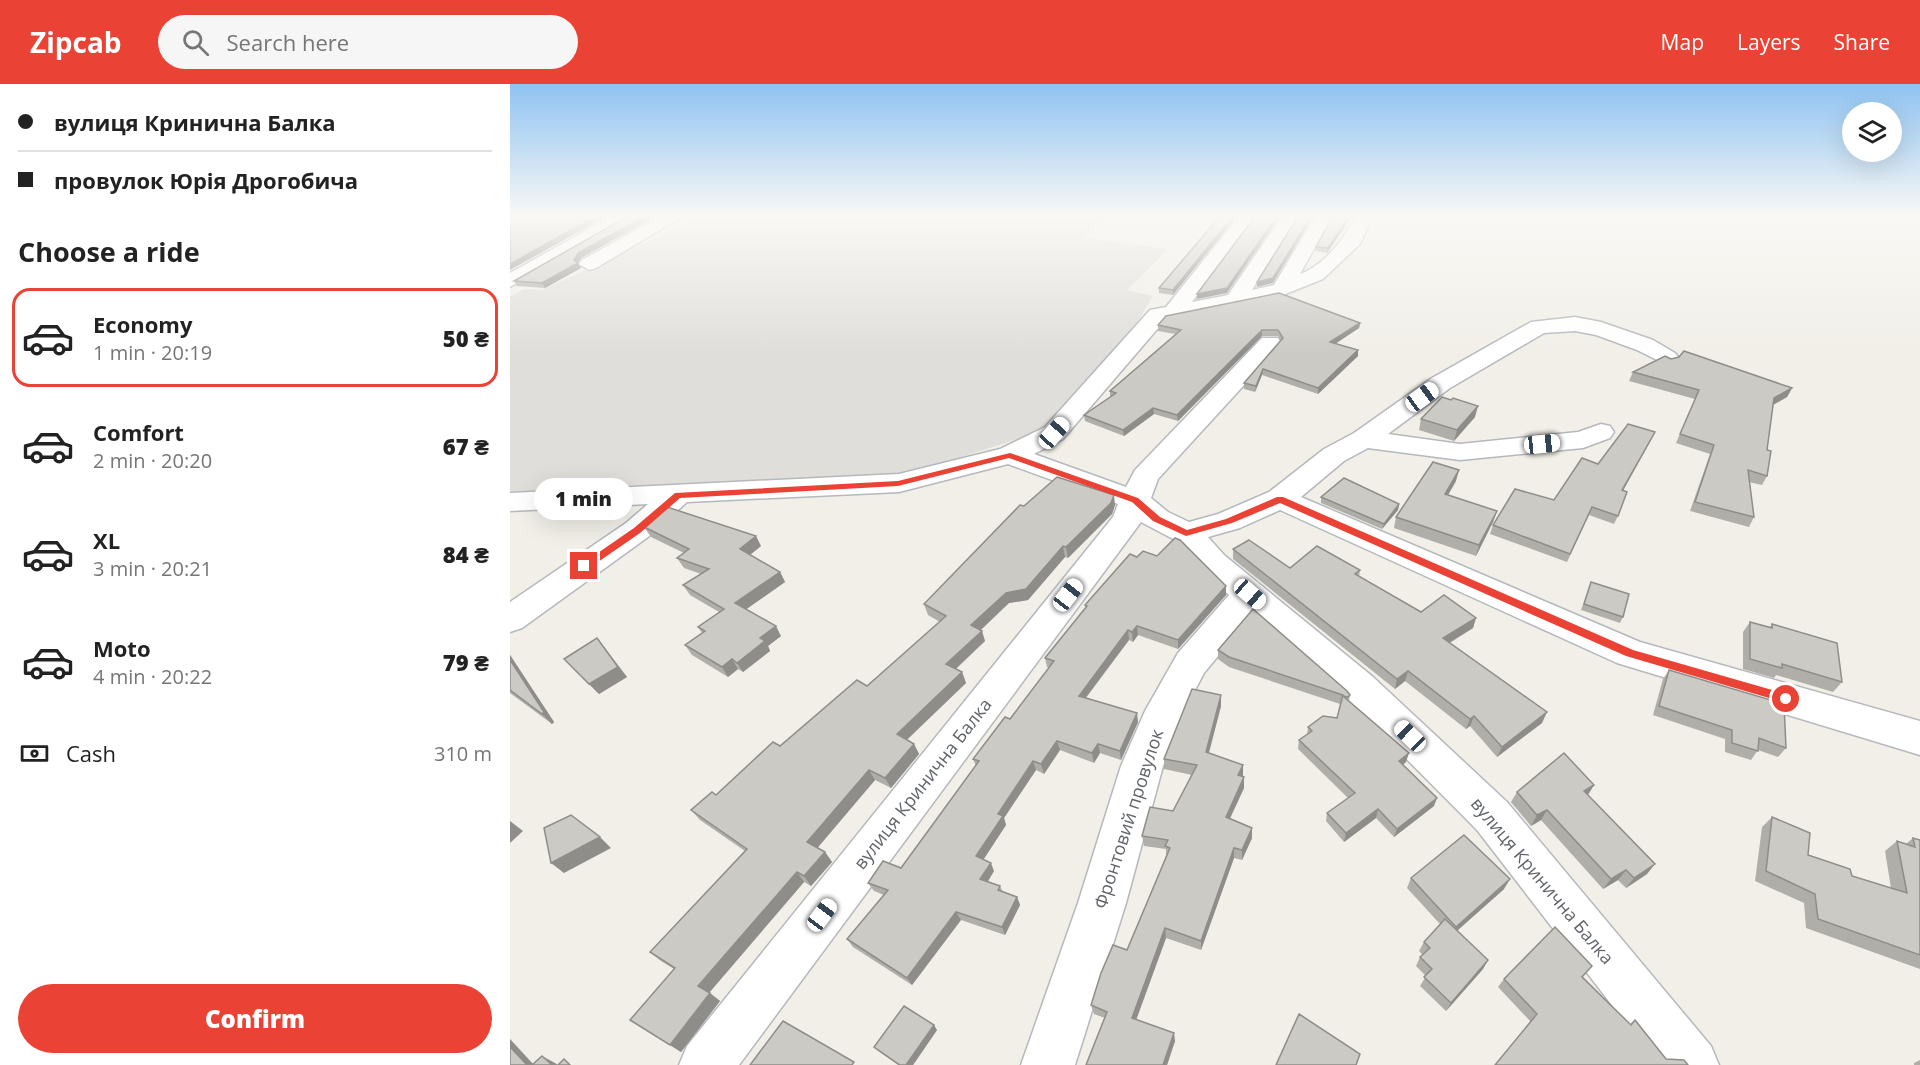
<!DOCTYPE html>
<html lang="en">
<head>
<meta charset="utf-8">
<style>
	body { margin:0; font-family:"Open Sans",sans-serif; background:#f6f6f6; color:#222; height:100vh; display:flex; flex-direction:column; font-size:22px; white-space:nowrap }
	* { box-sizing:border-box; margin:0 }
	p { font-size:20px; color:#767676 }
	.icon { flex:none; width:33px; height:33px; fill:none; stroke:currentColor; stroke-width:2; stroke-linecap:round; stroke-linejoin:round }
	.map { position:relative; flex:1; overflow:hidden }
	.sheet { display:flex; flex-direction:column; background:#fff; width:510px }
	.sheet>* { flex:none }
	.banner { display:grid; align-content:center; height:132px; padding:0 18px; background:#fff }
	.fabs { position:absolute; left:1332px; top:18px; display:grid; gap:12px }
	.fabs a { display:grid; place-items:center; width:60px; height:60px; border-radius:50%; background:#fff; box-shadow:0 6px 24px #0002; font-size:30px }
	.end { position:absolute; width:27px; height:27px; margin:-14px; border:8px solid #ea4335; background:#fff; box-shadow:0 0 0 3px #fff }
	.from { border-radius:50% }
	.bubble { position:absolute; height:42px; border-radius:21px; background:#fff; box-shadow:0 6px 24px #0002; font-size:20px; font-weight:800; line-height:42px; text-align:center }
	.car { position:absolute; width:18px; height:36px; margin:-18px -9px; border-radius:8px; box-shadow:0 0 4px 2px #0007; background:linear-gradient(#fff 24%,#345 0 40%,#fff 0 76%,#345 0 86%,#fff 0) }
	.banner b { display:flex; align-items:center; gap:21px; height:57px; font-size:22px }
	.banner b+b { border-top:2px solid #e0e0e0 }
	.banner i { width:15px; height:15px; background:#222 }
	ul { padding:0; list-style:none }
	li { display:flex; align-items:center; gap:18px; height:99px; margin:0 12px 9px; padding:0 6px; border:3px solid transparent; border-radius:18px }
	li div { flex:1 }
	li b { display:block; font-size:22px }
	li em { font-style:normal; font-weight:800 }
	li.selected { border-color:#ea4335 }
	li>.icon { width:54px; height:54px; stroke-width:1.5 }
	h2 { padding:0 18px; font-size:27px; line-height:72px }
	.pay { display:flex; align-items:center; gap:15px; height:66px; padding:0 18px; font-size:22px }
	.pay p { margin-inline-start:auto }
	.action { display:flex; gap:12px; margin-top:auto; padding:12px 18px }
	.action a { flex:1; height:69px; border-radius:36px; background:#ea4335; color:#fff; font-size:24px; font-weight:800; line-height:69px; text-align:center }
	header { display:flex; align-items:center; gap:36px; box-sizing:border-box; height:84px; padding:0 30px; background:#ea4335; color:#fff }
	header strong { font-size:28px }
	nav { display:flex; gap:33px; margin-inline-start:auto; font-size:21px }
	.search { width:420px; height:54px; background:#f6f6f6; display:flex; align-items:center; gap:15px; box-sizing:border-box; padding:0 21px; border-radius:33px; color:#767676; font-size:22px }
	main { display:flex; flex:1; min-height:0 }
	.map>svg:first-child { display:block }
	.industrial { fill:#e0deda }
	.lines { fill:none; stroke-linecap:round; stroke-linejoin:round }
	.minor-casing { stroke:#b5b8bc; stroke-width:3 }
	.minor { fill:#fff; fill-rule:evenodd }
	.wall { fill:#afaea9 }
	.shaded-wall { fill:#8f8d8a }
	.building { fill:#cccac5; stroke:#8f8d8a; stroke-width:1.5 }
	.route { fill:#ea4335 }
	.labels { text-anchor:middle; stroke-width:4.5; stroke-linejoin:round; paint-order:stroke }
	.near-street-label { font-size:18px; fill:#5f6368; stroke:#fff }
</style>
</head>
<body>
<header>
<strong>Zipcab</strong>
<div class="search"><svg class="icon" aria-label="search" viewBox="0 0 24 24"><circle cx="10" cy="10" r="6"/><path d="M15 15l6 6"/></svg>Search here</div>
<nav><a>Map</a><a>Layers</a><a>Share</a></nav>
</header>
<main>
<section class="sheet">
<div class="banner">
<b><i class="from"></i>вулиця Кринична Балка</b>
<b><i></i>провулок Юрія Дрогобича</b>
</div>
<h2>Choose a ride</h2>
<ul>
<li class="selected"><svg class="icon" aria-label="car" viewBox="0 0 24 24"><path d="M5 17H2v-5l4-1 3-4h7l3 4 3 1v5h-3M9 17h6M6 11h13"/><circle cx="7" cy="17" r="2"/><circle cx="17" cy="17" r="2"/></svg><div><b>Economy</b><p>1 min · 20:19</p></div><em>50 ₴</em></li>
<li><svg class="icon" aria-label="car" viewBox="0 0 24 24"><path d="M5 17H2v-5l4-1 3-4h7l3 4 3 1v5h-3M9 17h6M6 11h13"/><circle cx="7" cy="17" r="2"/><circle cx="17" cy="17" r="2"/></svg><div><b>Comfort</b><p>2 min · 20:20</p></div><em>67 ₴</em></li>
<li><svg class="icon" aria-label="car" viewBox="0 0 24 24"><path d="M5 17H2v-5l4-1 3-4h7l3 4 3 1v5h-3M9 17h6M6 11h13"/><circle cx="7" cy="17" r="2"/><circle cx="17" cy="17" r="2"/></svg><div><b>XL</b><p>3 min · 20:21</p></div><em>84 ₴</em></li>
<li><svg class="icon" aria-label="car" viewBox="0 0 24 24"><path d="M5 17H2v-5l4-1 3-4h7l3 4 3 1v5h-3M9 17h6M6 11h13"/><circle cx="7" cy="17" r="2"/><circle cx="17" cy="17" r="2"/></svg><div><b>Moto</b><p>4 min · 20:22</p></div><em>79 ₴</em></li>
</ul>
<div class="pay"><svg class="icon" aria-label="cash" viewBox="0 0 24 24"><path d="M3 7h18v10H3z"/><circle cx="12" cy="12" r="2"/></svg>Cash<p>310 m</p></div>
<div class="action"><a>Confirm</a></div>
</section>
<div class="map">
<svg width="1410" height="981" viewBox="0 0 1410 981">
	<rect width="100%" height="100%" fill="#f1efe8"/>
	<path class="industrial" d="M196,131H601L573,154L658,165L617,206L643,212L610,267L526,349L387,394L0,409V213L14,205L32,206Z"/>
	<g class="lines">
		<defs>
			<g id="minor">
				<path d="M104,131H126L0,203V189Z"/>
				<path d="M153,131H175L86,184L79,186L69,180L72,176Z"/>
				<path d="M730,131H747L682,218L718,211L773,131H790L742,206L764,201L806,131H823L790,190C815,181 835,154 846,131H863L850,160L813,195L768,213L655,236L553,355L524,370L616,403L625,386L752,254H768L771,259L768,264L648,395L641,414L658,428L679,438L708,430L759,408L814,365L844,349L922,294L1021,238L1065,233L1091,238L1143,256L1165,269L1169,274L1165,279L1157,281L1127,266L1086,251L1065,247L1034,249L940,304L878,350L950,360L1068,348L1091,340L1100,342L1104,348L1100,354L1073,364L950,376L858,364L834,377L791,413L1130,558L1410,637V671L1107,579L770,426L730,444L698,453L714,471L863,593L997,718L1201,962L1209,981H1148L967,746L837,615L742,531L694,589L673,629L653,682L616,819L565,981H511L568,819L611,682L635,627L668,569L719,511L692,487L665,456L631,438L229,981H169L177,962L603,433L608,420L498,380L389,408L177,418L138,453L12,544L0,548V518L116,439L138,420L0,427V409L389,390L490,365L535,343L640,226L656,223Z"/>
			</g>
		</defs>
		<use href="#minor" class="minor-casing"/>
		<use href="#minor" class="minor"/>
	</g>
	<g class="wall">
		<path d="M120,131H148L71,174L68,179L71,184L35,204L7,202L4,197Z"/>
		<path d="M711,131L663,211L649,209V204Z"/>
		<path d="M823,131H843L817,169L805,167L806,163Z"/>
		<path d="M850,239L849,244L826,259L848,272L808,310L752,291L745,308L734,305V299L771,257L768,252H752L668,337L644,330L614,352L575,337L574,331L600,313V307L665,250L648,247V241Z"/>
		<path d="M1161,275L1282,304L1277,313L1263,321L1257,366V392L1252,401L1239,398L1244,433L1239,443L1180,427L1200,370L1166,359L1185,315L1119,297L1123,288Z"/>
		<path d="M965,333L944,357L909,346L911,335Z"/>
		<path d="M1141,356L1113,406L1108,432L1104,440L1079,431L1057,478L980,450L983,441L1044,416L1088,380Z"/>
		<path d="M946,397L938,411L987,427L983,438L966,472L884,444L886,433Z"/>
		<path d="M811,413L889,420L888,426L872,445L811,419Z"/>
		<path d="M605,421L602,430L558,474L555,473L518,516L499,519L471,546L475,557L446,585L452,588L456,599L397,656L404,660L409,670L381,704L365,696L307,764L315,768L322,778L301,802L294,798L199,909L210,917L171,968L120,936L164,885L151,877L140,868L235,767L190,736L181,726L206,711L270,662L357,602L430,538L418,531L414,520L514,422Z"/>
		<path d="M134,443L251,462L240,471L270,488L275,498L236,525L271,552L258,562L260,567L233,588L228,585L218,593L182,571L175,561L192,549L188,543L209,528L180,511L173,501L191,490L174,484L167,474L174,469L141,453Z"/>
		<path d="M723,465L780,484L850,486L849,492L911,528L966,534L963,544L940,559L1032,639L987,673L960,642L956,645L895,597L885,605L723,475Z"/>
		<path d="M1081,498L1113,533L1110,539L1071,526Z"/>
		<path d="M716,502V511L668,565L628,551L623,558L619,556L576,614L628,638L611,676L590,669L584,679L550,666L534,690L526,686L494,734L496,741L473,775L484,787L477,798L490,802L493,808L507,813L510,821L495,851L451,836L402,901L343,863L337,855L374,811L364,807L358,799L391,784L466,682L463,675L500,635L539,584L537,583L535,574L576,524L575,521Z"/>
		<path d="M1240,538L1260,543L1262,540L1332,598L1323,608L1266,591L1264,594L1233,585V548Z"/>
		<path d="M87,554L117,593L89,610L54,575Z"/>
		<path d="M708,566L840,611L839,617L896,678L893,681L924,722L884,753L866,734L834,758L816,737L817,729L838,714L788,665L789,656L797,651L798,643L827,634L830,620L719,583L708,575Z"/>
		<path d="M0,571L44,638L42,640L0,609Z"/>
		<path d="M1159,586L1276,664L1268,673L1248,666L1241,676L1215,668V655L1143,631L1153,595Z"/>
		<path d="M711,611V622L699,669L732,693L734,704L720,734L742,744V754L732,776L724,774L691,866L656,854L626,935L665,957L657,981H576L595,934L584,930L581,921L617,866L656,772V765L634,762L632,752L663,727L682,691L654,685V675Z"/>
		<path d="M1084,701L1078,711L1137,790L1116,804L1108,796L1093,805L1031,736L1021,742L1001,718L1007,708Z"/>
		<path d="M1262,733L1298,771L1342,792L1381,804L1375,767L1387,757L1396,760L1403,754L1410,756V885L1296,844L1294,819L1245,797L1252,743Z"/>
		<path d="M901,794L994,805L947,847L978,876L973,885L936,927L910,902L916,892L906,882L910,873L913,871L909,867L914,858L930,840L897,804Z"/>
		<path d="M1073,893L1120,940L1125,936L1156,975L985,981L1021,938L988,903L994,895Z"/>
		<path d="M427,946L403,981H388L368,967L364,963Z"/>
		<path d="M1410,976V981H1404V979Z"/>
	</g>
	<g class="shaded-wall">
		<path d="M88,131H99L0,186V180Z"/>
		<path d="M137,131H148L71,174L68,179L71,184L35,204L32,199L64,176L68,169Z"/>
		<path d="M724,131H728L663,211V206Z"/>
		<path d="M768,131H771L717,209L687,215V210Z"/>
		<path d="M802,131H804L763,199L747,203V198Z"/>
		<path d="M840,131H843L817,169L818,164Z"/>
		<path d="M850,239L849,244L819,264L820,258Z"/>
		<path d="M752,246V252L668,337L667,331Z"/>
		<path d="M848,266V272L808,310V304Z"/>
		<path d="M753,285L752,291L745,308L746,302Z"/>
		<path d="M1282,304L1277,313L1259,323L1264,314Z"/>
		<path d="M968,322L965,333L944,357L947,346Z"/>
		<path d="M643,324L644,330L614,352L613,346Z"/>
		<path d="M1145,348L1141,356L1109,414L1112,406Z"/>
		<path d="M949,386L946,397L932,421L935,410Z"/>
		<path d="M604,411L605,421L602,430L558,474L556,463Z"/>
		<path d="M889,420L888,426L872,445L874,440Z"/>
		<path d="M987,427L983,438L966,472L969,461Z"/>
		<path d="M246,452L251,462L236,474L230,465Z"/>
		<path d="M553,462L555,473L518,516L499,519L464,552L461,541L496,509Z"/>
		<path d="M270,488L275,498L231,529L225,519Z"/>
		<path d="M716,502V511L668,565V556Z"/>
		<path d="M966,534L963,544L930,564L933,554Z"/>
		<path d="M266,542L271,552L258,562L260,567L233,588L227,579L250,554Z"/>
		<path d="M627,542L628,551L623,558L622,548Z"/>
		<path d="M618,546L619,556L570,621L569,612Z"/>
		<path d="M472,547L475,557L440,590L436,580Z"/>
		<path d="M87,554L117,593L89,610L79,600Z"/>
		<path d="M0,571L44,638L42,640L32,630L0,576Z"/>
		<path d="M222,575L228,585L218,593L212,583Z"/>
		<path d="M898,587L895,597L885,605L887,595Z"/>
		<path d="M452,588L456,599L392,660L387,650Z"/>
		<path d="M711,611V622L696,679V668Z"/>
		<path d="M1037,628L1032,639L987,673L992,663Z"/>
		<path d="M627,629L628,638L611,676L610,667Z"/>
		<path d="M964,632L960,642L956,645L960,635Z"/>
		<path d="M547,657L550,666L534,690L531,680Z"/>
		<path d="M404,660L409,670L381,704L375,694Z"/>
		<path d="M588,660L590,669L584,679L582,669Z"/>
		<path d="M899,669L896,678L886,686L889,677Z"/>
		<path d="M523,677L526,686L494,734L496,741L470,781L466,772L488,730Z"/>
		<path d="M733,681V692L728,702V691Z"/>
		<path d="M359,686L365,696L304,768L297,758Z"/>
		<path d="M734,693V704L716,743V733Z"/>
		<path d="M1084,701L1077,712L1074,707Z"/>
		<path d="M927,714L924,722L884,753L887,745Z"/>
		<path d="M868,725L866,734L834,758L836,749Z"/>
		<path d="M1037,726L1031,736L1021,742L1027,731Z"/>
		<path d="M0,737L13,747L0,759Z"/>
		<path d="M742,744V754L732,776V766Z"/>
		<path d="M90,753L101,764L54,789L41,779Z"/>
		<path d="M724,764V774L691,866V857Z"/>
		<path d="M315,768L322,778L301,802L294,792Z"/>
		<path d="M481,779L484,787L474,804L470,795Z"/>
		<path d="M1145,780L1137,790L1116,804L1124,794Z"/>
		<path d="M1116,786L1108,796L1093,805L1101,795Z"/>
		<path d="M287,788L294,798L198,910L188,902Z"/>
		<path d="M1000,795L994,805L941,852L946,843Z"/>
		<path d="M507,813L510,821L495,851L492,843Z"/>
		<path d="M446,828L451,836L402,901L397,894Z"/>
		<path d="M655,844L656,854L624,942L622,934Z"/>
		<path d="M978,876L973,885L936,927L941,919Z"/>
		<path d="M200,909L210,917L171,968L160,961Z"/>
		<path d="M424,941L427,946L403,981H396Z"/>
		<path d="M664,949L665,957L657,981H653Z"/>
		<path d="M0,955L24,981H17L0,963Z"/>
		<path d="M32,972L45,979L48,981H42Z"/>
	</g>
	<g class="building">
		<path d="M0,131H88L0,180Z"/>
		<path d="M120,131H137L68,169L64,176L68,179L32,199L4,197Z"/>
		<path d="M711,131H724L663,206L649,204Z"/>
		<path d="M746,131H768L717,204L687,210Z"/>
		<path d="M789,131H802L763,194L747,198Z"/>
		<path d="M823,131H840L818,164L806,163Z"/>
		<path d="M769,209L850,239L820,258L848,266L808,304L753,285L746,302L734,299L773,254L768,246H752L667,331L643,324L613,346L574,331L606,309L600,307L671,246L648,241L656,232Z"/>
		<path d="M1174,267L1282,304L1264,314L1257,366L1261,367L1257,392L1238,386L1244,433L1185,418L1204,361L1170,350L1189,306L1123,288L1155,272L1161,275L1169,273Z"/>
		<path d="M932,313L941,316L943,314L968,322L947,346L911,335Z"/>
		<path d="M1118,340L1145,348L1112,406L1117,408L1108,432L1082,423L1060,470L983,441L1005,405L1044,416L1072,374L1088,380Z"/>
		<path d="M923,378L949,386L935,410L987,427L969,461L886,433Z"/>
		<path d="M547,393L604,411L601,419L556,463L553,462L516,505L496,509L461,541L472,547L436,580L452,588L387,650L404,660L375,694L359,686L297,758L315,768L294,792L287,788L188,902L200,909L160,961L120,936L165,884L140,868L237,765L181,726L202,708L206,711L263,658L270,662L347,596L357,602L436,532L414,520L510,421L514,422Z"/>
		<path d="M834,394L889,420L874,440L811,413Z"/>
		<path d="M157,423L246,452L230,465L270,488L225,519L266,542L250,554L255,557L227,579L222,575L212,583L175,561L195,547L188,543L214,525L173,501L199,485L167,474L179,465L134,443Z"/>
		<path d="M665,454L670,456L716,502L668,556L627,542L622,548L618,546L569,612L627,629L610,667L588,660L582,669L547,657L531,680L523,677L488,730L493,732L466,772L481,779L470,795L490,802L488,806L507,813L492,843L446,828L397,894L337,855L378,806L358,799L373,777L391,784L469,677L463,675L495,633L500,635L544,577L535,574L577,522L575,521L620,470L627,473L633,467L647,472Z"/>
		<path d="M739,456L780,484L807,462L850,486L845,490L911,528L934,511L966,534L933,554L1037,628L992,663L964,632L960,635L898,587L887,595L723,465Z"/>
		<path d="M1081,498L1119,510L1113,533L1074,520Z"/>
		<path d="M743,525L837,607L840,611L838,613L833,612L899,669L889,677L927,714L887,745L868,725L836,749L817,729L845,709L789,656L802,647L798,643L813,632L827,634L833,611L719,573L708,566Z"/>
		<path d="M1240,538L1262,544V540L1327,559L1332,598L1272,580V584L1240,575Z"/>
		<path d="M87,554L108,583L79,600L54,575Z"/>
		<path d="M0,576L34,628L32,630L0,606Z"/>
		<path d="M1159,586L1274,620L1276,664L1249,654L1248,667L1222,659V646L1149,622Z"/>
		<path d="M682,605L711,611L696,668L733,681L728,691L734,693L716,733L742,744L732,766L724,764L691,857L655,844L622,934L664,949L653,981H576L597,928L581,921L591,889L603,861L617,866L660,764L655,762L658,756L632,752L640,723L663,727L687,681L654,675Z"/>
		<path d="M1054,669L1084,701L1074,707L1145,780L1124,794L1116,786L1101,795L1037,726L1027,731L1007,708Z"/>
		<path d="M61,731L90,753L41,779L34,744Z"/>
		<path d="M1262,733L1300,749L1298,771L1340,785L1342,792L1397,809L1387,757L1405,763L1403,754L1410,756V871L1308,835L1305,810L1256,787Z"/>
		<path d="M954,751L1000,795L946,843L901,794Z"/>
		<path d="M935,835L978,876L941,919L914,893L922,885L910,873L920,864L914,858Z"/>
		<path d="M1045,843L1082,882L1072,893L1121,941L1125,936L1156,975L1174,976L1178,981H985L1027,930L994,895Z"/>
		<path d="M394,922L424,941L396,981H390L364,963Z"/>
		<path d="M789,930L850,970L846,981H766Z"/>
		<path d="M273,937L344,978L342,981H240Z"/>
		<path d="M0,963L17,981H0Z"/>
		<path d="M32,972L42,981H22Z"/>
		<path d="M54,975L60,981H48Z"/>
	</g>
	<linearGradient id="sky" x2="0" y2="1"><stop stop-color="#8fc3f1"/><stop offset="0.49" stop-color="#f9f8f5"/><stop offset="1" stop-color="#f9f8f5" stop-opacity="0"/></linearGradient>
	<rect width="1410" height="269" fill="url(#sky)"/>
	<path class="route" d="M500,369L628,414L650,433L677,446L716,435L767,413H773L1123,566L1276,610L1282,615L1276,619L1116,572L770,419L722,439L676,452L643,437L622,418L499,374L388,402L170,414L130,449L78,485L69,482L124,444L165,409L388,397Z"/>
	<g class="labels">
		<g class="near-street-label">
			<text transform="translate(413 700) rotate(-52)" y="6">вулиця Кринична Балка</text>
			<text transform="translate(619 735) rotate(-72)" y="6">Фронтовий провулок</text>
			<text transform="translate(1032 797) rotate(50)" y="6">вулиця Кринична Балка</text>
		</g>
	</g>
</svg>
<div class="fabs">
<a><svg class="icon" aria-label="layers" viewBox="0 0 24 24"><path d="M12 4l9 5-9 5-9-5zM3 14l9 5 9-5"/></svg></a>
</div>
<i class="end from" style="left:1276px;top:615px"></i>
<i class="end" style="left:74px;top:482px"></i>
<div class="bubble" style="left:24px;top:394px;width:99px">1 min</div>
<i class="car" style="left:912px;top:313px;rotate:54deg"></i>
<i class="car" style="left:544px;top:349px;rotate:42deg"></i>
<i class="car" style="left:1032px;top:360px;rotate:84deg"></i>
<i class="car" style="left:740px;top:510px;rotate:131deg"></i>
<i class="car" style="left:558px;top:511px;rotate:38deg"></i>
<i class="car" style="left:900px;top:652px;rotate:314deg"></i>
<i class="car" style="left:312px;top:831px;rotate:37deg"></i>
</div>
</main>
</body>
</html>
